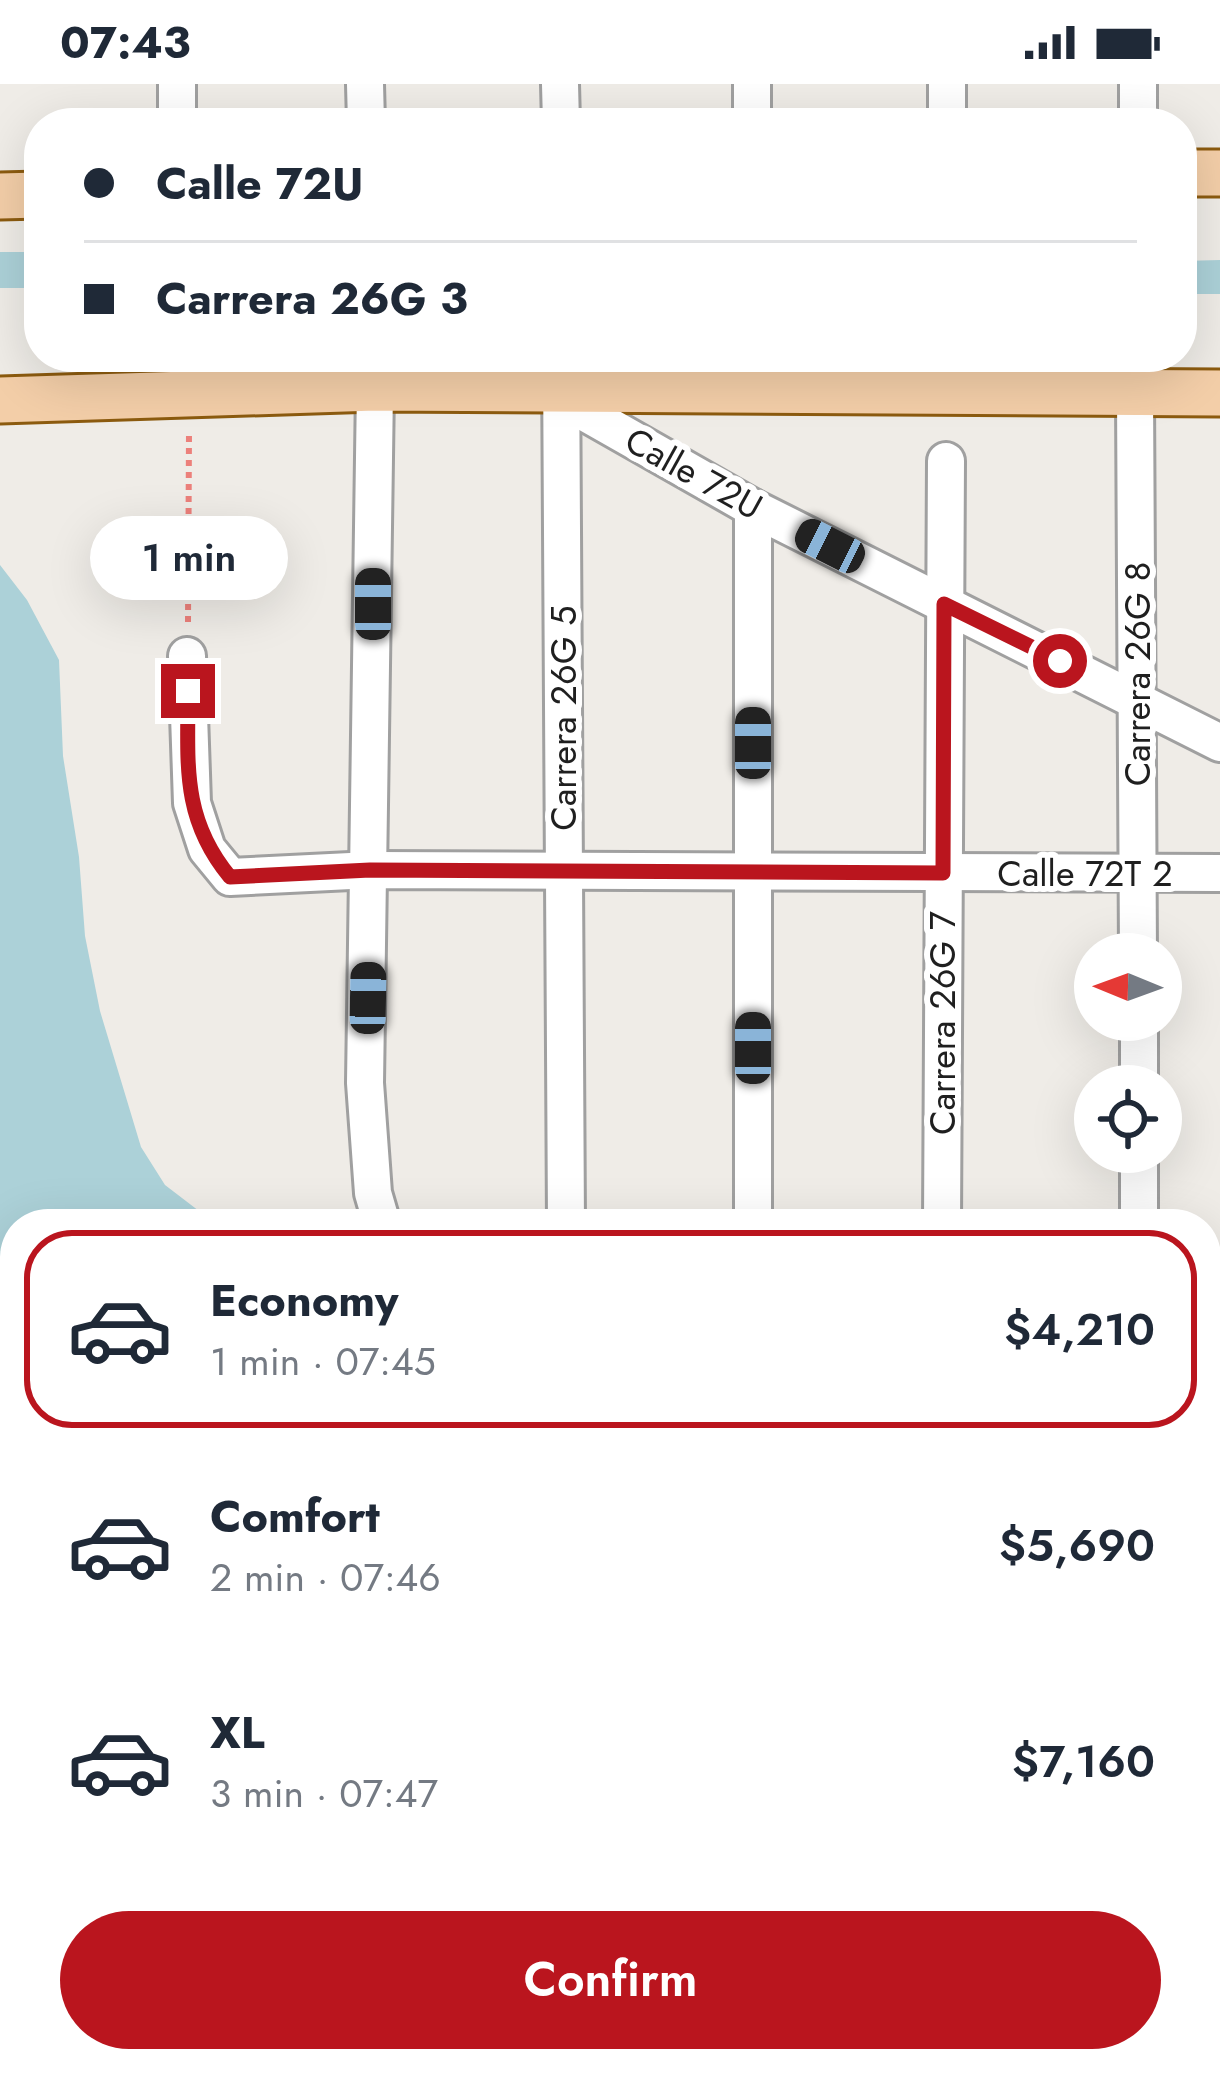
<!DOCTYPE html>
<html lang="en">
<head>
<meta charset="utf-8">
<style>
	body { margin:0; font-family:Jost,sans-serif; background:#f6f6f7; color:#1f2937; height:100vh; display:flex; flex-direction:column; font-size:45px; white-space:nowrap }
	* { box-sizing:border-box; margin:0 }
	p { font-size:39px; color:#747a83 }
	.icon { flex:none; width:66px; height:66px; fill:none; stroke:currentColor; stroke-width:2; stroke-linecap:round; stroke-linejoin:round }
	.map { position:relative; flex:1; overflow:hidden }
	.drawer { position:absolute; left:0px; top:1125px; width:1221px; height:864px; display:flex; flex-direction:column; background:#fff; border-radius:48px 48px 0 0; box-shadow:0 12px 48px #0002 }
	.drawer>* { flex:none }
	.hud { position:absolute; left:24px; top:24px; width:1173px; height:264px; border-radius:48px; box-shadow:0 12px 48px #0002; display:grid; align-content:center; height:264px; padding:0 60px; background:#fff }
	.needle { width:78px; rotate:271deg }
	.buttons { position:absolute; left:1074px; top:849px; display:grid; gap:24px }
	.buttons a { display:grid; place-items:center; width:108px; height:108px; border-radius:50%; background:#fff; box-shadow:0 12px 48px #0002; font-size:60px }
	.end { position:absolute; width:54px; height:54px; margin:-27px; border:15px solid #ba151e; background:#fff; box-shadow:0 0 0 6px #fff }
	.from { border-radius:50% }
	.bubble { position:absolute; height:84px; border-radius:42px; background:#fff; box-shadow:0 12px 48px #0002; font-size:39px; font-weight:600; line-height:84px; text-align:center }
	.car { position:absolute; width:36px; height:72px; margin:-36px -18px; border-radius:15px; box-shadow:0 0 9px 3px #0007; background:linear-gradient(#222 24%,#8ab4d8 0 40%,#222 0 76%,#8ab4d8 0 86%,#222 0) }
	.hud b { display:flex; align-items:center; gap:42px; height:114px; font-size:45px }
	.hud b+b { border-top:3px solid #e0e1e3 }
	.hud i { width:30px; height:30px; background:#1f2937 }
	ul { padding:21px 0 0; list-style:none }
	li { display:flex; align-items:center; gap:36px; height:198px; margin:0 24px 18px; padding:0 36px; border:6px solid transparent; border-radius:48px }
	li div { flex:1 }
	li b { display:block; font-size:45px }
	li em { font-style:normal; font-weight:600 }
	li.on { border-color:#ba151e }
	li>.icon { width:108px; height:108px; stroke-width:1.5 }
	.action { display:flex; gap:24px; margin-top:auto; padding:24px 60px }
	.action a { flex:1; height:138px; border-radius:72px; background:#ba151e; color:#fff; font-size:48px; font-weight:600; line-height:138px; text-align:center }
	.status { display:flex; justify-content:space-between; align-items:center; height:84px; padding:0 60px; background:#fff; direction:ltr }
	.status svg { height:33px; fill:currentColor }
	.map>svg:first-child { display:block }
	.water { fill:#acd1d8 }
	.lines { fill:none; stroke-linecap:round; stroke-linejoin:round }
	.minor-casing { stroke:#a0a0a0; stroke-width:42 }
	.major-casing { stroke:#8c5b0f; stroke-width:51 }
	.path { stroke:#ec807b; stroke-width:6; stroke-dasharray:6 6; stroke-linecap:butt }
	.minor { stroke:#fff; stroke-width:36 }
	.major { stroke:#f3cea8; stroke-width:45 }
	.route { stroke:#ba151e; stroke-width:15 }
	.labels { text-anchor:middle; stroke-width:12; stroke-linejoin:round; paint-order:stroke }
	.street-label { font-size:36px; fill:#1f1f1f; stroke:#fff }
</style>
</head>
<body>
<div class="status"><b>07:43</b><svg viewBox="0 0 49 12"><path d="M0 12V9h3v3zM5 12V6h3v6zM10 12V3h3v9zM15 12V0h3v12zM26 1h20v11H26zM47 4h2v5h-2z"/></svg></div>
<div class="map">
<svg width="1220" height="1989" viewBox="0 0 1220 1989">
	<rect width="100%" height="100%" fill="#efece7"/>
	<g class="water">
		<rect x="0" y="168" width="39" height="36"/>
		<path d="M1220,176V210H1182V177Z"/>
		<path d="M0,481L27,516L59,576L63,672L79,773L85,852L100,927L141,1063L165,1101L216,1140H15V1616L0,1579Z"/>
		<path d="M237,1974H636L646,1989H246Z"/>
	</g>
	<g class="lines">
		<defs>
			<g id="minor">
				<path d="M177,0V39"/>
				<path d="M365,0L366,39"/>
				<path d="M560,0L561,39"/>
				<path d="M752,0V39"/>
				<path d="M1138,0V39"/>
				<path d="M947,39V0"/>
				<path d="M561,273L566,1140"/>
				<path d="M562,303L586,329L753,424L1220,659"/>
				<path d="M375,304L365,999L373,1109L382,1140"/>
				<path d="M1135,310L1138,870"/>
				<path d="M187,572L192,719L207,765L230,793L371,786L1220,789"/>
				<path d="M1139,936V1002"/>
				<path d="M1139,1068V1140"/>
				<path d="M753,1140V424"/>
				<path d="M942,1140L946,377"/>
				<path d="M1206,1219H1220"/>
				<path d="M1206,1636H1220"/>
				<path d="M1206,1936L1220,1930"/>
				<path d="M750,1974L756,1989"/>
				<path d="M938,1989V1974"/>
				<path d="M1085,1989L1119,1974"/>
			</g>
			<g id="major">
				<path d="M1182,89H1220"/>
				<path d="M0,112L39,111"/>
				<path d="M0,316L375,304L1220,309"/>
			</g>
		</defs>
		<use href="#minor" class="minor-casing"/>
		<use href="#major" class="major-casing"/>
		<path class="path" d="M188,538L189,348"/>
		<use href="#minor" class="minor"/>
		<use href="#major" class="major"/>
	</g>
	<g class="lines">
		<path class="route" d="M188,607C188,679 181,734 230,793L370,786L943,789L944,520L1060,577"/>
	</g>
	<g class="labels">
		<g class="street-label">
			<text transform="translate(694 389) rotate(29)" y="13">Calle 72U</text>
			<text transform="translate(1137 590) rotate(-90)" y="13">Carrera 26G 8</text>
			<text transform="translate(563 634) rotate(-90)" y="13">Carrera 26G 5</text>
			<text x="1085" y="802">Calle 72T 2</text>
			<text transform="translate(942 939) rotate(-90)" y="13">Carrera 26G 7</text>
		</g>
	</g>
</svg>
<div class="buttons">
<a><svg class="needle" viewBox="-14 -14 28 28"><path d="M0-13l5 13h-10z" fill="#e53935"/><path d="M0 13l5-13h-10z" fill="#747a83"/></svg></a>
<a><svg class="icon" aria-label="locate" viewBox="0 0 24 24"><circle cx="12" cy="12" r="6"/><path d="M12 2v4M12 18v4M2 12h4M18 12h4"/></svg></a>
</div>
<i class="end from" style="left:1060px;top:577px"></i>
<i class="end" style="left:188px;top:607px"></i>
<div class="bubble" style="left:90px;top:432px;width:198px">1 min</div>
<i class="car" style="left:830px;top:462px;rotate:297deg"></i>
<i class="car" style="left:373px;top:520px;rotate:0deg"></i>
<i class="car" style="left:753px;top:659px;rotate:0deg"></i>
<i class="car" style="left:368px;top:914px;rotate:1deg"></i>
<i class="car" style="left:753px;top:964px;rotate:0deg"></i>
<div class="hud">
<b><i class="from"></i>Calle 72U</b>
<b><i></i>Carrera 26G 3</b>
</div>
<section class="drawer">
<ul>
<li class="on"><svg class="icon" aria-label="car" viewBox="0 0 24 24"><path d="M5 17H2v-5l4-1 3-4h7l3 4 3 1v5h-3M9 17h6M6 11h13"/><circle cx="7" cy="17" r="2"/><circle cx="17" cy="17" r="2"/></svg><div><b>Economy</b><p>1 min · 07:45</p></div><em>$4,210</em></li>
<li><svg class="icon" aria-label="car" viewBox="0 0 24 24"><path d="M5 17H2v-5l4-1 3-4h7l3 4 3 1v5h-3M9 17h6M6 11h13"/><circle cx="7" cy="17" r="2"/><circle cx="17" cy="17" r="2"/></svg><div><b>Comfort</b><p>2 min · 07:46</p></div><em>$5,690</em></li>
<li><svg class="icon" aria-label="car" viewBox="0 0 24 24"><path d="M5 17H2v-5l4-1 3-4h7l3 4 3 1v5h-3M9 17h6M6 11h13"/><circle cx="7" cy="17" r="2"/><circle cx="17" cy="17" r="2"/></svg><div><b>XL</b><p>3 min · 07:47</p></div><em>$7,160</em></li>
</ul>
<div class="action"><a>Confirm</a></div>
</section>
</div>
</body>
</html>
